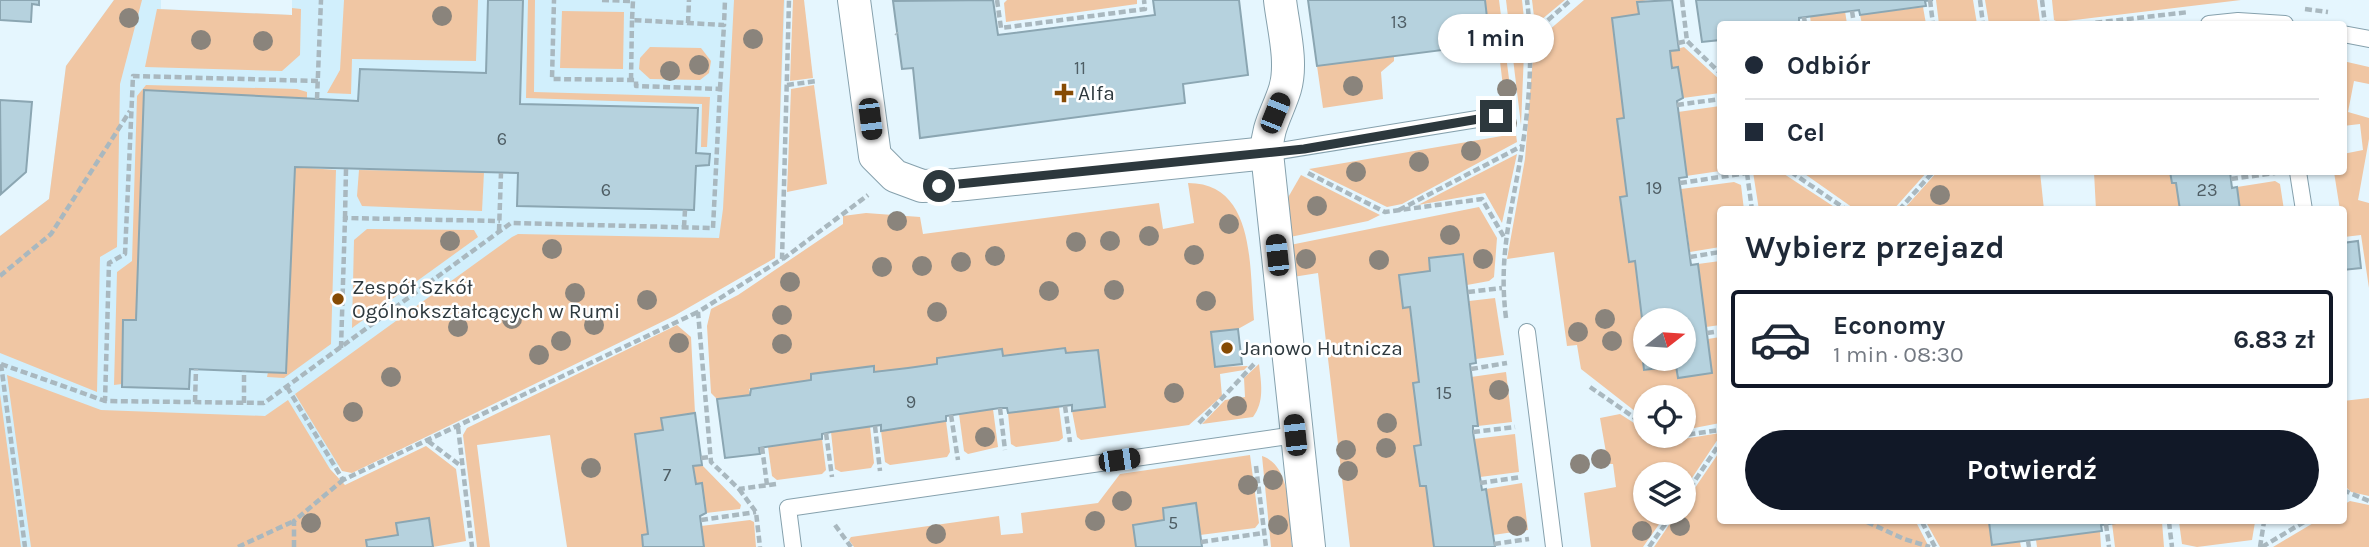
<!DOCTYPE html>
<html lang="pl">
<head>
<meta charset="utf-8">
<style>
	body { margin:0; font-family:Karla,sans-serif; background:#f2f2f3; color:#1f2937; height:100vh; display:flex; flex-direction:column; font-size:26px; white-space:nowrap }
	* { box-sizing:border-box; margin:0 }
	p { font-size:23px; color:#747a83 }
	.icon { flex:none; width:38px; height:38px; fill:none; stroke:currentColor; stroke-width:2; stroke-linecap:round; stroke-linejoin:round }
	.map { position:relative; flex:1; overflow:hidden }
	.panel { position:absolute; left:1717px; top:206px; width:630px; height:318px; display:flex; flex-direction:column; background:#fff; border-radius:7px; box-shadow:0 2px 5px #0004 }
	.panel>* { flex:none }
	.hud { position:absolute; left:1717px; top:21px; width:630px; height:154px; border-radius:7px; box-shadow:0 2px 5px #0004; display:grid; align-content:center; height:154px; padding:0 28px; background:#fff }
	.needle { width:46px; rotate:73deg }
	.controls { position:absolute; left:1633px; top:308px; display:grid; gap:14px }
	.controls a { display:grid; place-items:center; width:63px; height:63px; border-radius:50%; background:#fff; box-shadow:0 2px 5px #0004; font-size:35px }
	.end { position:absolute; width:32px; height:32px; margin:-16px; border:9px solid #2d383d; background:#fff; box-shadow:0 0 0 4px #fff }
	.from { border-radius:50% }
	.bubble { position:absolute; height:49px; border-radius:24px; background:#fff; box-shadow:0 2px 5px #0004; font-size:23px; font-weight:700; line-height:49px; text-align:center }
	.car { position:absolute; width:21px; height:42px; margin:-21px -10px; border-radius:9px; box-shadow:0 0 5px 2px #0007; background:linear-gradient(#222 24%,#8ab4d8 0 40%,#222 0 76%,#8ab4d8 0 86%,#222 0) }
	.hud b { display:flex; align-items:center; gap:24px; height:66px; font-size:26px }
	.hud b+b { border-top:2px solid #e0e1e3 }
	.hud i { width:18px; height:18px; background:#1f2937 }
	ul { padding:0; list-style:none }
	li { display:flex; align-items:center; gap:21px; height:98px; margin:0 14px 10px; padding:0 14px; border:4px solid #e0e1e3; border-radius:7px }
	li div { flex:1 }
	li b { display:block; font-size:26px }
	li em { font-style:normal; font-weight:700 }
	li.on { border-color:#111827 }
	li>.icon { width:63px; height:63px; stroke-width:1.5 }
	h2 { padding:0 28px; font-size:32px; line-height:84px }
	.primary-button { display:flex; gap:14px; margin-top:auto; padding:14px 28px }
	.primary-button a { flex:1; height:80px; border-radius:42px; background:#111827; color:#fff; font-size:28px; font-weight:700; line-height:80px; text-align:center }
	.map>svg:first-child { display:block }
	.built { fill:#d1effc }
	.green { fill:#f0c6a3 }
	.building { fill:#b6d2de; stroke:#8ba6b2; stroke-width:2; fill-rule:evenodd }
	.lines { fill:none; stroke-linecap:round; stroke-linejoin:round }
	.service-casing { stroke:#86a1ad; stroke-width:18 }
	.minor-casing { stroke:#86a1ad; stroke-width:34 }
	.path { stroke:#a9b8bf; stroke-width:4.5; stroke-dasharray:7 3.5; stroke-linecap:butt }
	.service { stroke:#fff; stroke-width:16 }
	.minor { stroke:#fff; stroke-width:32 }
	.tree { fill:#8a847c }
	.route { stroke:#2d383d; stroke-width:9 }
	.poi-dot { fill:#864b04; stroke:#fff; stroke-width:2.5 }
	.labels { text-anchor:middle; stroke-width:5; stroke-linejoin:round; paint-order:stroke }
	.number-label { font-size:18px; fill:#4f5e65 }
	.poi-label { font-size:21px; fill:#2d383d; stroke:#fff; text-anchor:start }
</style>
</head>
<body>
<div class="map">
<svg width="2369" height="547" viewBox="0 0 2369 547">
	<rect width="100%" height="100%" fill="#e5f6fe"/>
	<path class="built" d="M114,0H161V9L292,15V0H785L775,251L203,531L185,547H0V236L49,199L66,66Z"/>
	<g class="green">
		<path d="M114,0H142L120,84L117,247L100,257L97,392L0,353V236L49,199L66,66Z"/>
		<path d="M344,0H478L476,61L352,59L351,94L327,93L340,70Z"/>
		<path d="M528,0H535L534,92L710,97L707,147H701L702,104L526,98Z"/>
		<path d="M734,0H784L775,258L674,316L352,473L342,471L295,394L512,237L518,234L719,238L723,209Z"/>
		<path d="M793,0H804L813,78L790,81Z"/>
		<path d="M1007,0H1137V4L1006,22L1004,3Z"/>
		<path d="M1485,0H1499L1517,142L1402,204L1387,207L1309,169L1502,136L1498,105L1505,104L1500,61H1493Z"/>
		<path d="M1506,0H1522L1525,28L1521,125Z"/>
		<path d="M1532,0H1565L1535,25Z"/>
		<path d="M1584,0H1648L1637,2L1639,14L1612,19L1624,118L1617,120L1627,196L1620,197L1629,262H1635L1644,335L1640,336L1644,370L1676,366L1678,378L1711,373L1708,339L1720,337V423L1684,430V397H1645V419L1581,369L1577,345L1567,346L1554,252L1507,259L1525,159L1534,43Z"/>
		<path d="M1936,0H1973L1977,24H1939Z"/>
		<path d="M1985,0H2037L2040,22L1989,24Z"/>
		<path d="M2052,0H2241L2058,22L2054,20Z"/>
		<path d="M1923,7L1926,24H1862L1860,15Z"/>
		<path d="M292,8L301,9L300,55L282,71L145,67L157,9L292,15Z"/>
		<path d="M562,11L624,12L623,69L560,68Z"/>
		<path d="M1845,11L1847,24H1811L1810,16Z"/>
		<path d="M650,47L701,48L711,61L709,73L700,80L650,79L639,69L640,58Z"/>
		<path d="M1684,47L1720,80V93L1683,98L1678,67L1672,68L1670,51Z"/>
		<path d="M1394,56V61L1381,72L1383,99L1323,108L1317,66Z"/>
		<path d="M2343,61L2369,67V84L2354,81L2348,112L2369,118V139L2358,200L2369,203V288L2361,235L2344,237L2343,210H2340L2334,172H2343V154L2363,150L2360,124L2343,126Z"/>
		<path d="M146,85L297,89L307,92V99L144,91L136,320H123L122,384L114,385L117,272L132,261L137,96Z"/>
		<path d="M814,85L827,184L787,192L791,89Z"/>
		<path d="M1720,106V171L1686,176L1678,112Z"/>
		<path d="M1517,154L1502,223L1485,193L1418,205Z"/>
		<path d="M295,167L336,170L331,344L284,378L267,377L268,372H286Z"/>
		<path d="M359,170L484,172L482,211L362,206L357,196Z"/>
		<path d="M1753,172H1781L1839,210H1759Z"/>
		<path d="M1802,172H1927L1893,210H1856Z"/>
		<path d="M1937,172H2040L2044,210H1903Z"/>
		<path d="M2094,172H2170L2172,183H2176L2180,210H2096Z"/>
		<path d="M1301,175L1380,215L1368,221L1290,237L1286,201Z"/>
		<path d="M2275,181L2280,184L2284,210H2240L2237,187Z"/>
		<path d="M1734,182L1741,185L1744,210H1720V247L1690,252L1681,189Z"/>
		<path d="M1188,183C1257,183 1249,271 1254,320L1238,329L1211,332L1215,367L1248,366L1244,370L1220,374L1222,396L1189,425L1081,440L1077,437L1072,411L1105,407L1098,350L1066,353L1065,348L1003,356L1001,350L937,358V364L874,372L873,366L811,374V380L749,389L750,395L717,399L711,393L707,326L711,309L738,295L843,224V216L866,213L920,217L923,234L1159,203L1163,229L1194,223Z"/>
		<path d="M1479,207L1497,238L1494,277L1489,281L1467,285L1463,255L1429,258L1430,271L1403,308L1410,307L1419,382L1413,383L1421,445L1414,447L1420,486H1426L1434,547H1350L1318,273L1293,277L1290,245Z"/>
		<path d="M367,229L474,230L478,237L352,328L354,240Z"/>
		<path d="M1720,261V325L1706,327L1698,264Z"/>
		<path d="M1495,298L1504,355L1476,359L1469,301Z"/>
		<path d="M677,325L691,337L695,413L662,418L663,430L635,434L648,534L642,536L643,547H567L550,435L477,445L490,547H477L463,435L467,428Z"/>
		<path d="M1259,364C1261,383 1265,401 1253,417L1202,424L1225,400L1245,397L1244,378Z"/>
		<path d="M1506,372L1512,422L1478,426L1471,377Z"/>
		<path d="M7,375L101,410L265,416L288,400L330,469L345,485L426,446L456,469L466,541L433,547L429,518L397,523L398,535L366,540L367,547H31Z"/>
		<path d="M0,394L21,547H0Z"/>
		<path d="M2369,398V496L2351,492L2343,484V401Z"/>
		<path d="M1059,407L1063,438L1059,441L1016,447L1011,444L1008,413Z"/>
		<path d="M993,409L998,447L968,454L964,451L959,414Z"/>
		<path d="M1620,414L1645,430V436L1683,439L1720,433V436L1684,490V474H1645V513H1667L1643,547H1591L1584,493L1616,487L1613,464H1608L1600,418Z"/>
		<path d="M946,421L950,452L947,457L890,465L885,462L881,431Z"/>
		<path d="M870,426L874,463L871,468L841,472L835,469L831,432Z"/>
		<path d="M1515,434L1519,472L1480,477L1474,439Z"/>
		<path d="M822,439L826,470L822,474L777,480L772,476L768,447Z"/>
		<path d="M1720,451V522H1916L1929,547H1654L1677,513H1684V504Z"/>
		<path d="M1250,455L1259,523L1255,528L1200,535L1195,503L1163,508L1164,520L1133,525L1136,547H854L849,540L851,537L999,516L1001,535L1023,533L1021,513L1098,503L1120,474Z"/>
		<path d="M1262,456C1293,466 1289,521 1292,547H1271Z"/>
		<path d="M702,465L741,505L740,509L706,513L701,483L696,484L693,466Z"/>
		<path d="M1522,483L1528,530L1493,535L1486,489Z"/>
		<path d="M2350,501L2369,505V547H2273L2315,522H2343V505Z"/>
		<path d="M750,520L754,522L756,547H704L701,526Z"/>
		<path d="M1926,522H1989L1992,545L2020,542L2021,547H1940Z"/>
		<path d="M2124,522H2162L2164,547H2115L2112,523Z"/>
		<path d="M2179,522H2255L2252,540L2197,547L2182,544Z"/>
		<path d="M2100,531L2101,547H2037L2036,540Z"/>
	</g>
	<g class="building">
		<path d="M0,0H39V5L32,4L31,22L0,20Z"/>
		<path d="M488,0H523L520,104L698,108L696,153L710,154L709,165L696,166L694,210L517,206L518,173L295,167L286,373L190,369L189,389L122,387L123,320H136L144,90L358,101L360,69L486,73Z"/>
		<path d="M993,0L998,35L1155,15L1153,0H1239L1248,75L1183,84L1185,103L920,138L913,68L902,69L893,1Z"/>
		<path d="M1308,0H1485L1490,44L1317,66Z"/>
		<path d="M1672,0L1679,50L1670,51L1672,68L1678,67L1683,98L1677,101L1687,177L1679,178L1691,265L1698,264L1712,373L1678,378L1676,366L1644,370L1640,335H1644L1635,261L1629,262L1620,197L1627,196L1617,119L1624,118L1612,18L1639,14L1637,2ZM1645,320H1684V359H1645Z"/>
		<path d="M1696,0H1933L1925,1L1926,6L1860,15L1859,10L1799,18V22L1785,24H1720V40L1702,42Z"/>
		<path d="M0,100L32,102L26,172L1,194Z"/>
		<path d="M2170,172H2230L2232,188L2237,187L2240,210H2180L2176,183H2172Z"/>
		<path d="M2358,241L2361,268L2343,270V243Z"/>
		<path d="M1463,254L1476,363L1470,364L1478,426H1473V432L1482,490L1486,489L1495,547H1434L1426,486H1420L1414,446L1421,445L1413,383L1419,382L1410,307L1403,308L1399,275L1430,271L1429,258Z"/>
		<path d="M1238,329L1242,364L1215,367L1211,332Z"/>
		<path d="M1065,348L1066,353L1098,350L1105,407L1072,411V405L1008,413L1007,408H1000L946,416V421L881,431V425L831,432L822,434V439L759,448L760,454L725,458L717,399L750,395L751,389L811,380V374L874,366V372L908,368L937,364V358L1002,349L1003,356Z"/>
		<path d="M695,413L702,465L693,466L696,484L702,483L706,513L700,516L704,547H643L642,535L648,534L635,434L663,430L661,418Z"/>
		<path d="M1196,503L1202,547H1136L1133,525L1164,520L1163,508Z"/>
		<path d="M429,518L433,547H367L366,540L398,535L396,523Z"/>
		<path d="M1989,522H2124L2101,525L2102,531L1992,545Z"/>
	</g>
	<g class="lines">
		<defs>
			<g id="service">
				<path d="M2209,24L2238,21L2285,24"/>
				<path d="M2343,34L2369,39"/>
				<path d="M1267,153L1496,116"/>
				<path d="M2298,172L2304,210"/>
				<path d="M1527,332L1554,547"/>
				<path d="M793,547L788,508L1295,435"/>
			</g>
			<g id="minor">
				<path d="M854,0L875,156L895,176L922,186L956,185L1267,153"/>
				<path d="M1280,0C1283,27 1293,62 1285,89C1278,112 1266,128 1267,153L1309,547"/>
			</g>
		</defs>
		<use href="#service" class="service-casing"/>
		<use href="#minor" class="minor-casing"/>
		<g class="path">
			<path d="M602,0L633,1L632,20L724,25L725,0"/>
			<path d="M997,0L1001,28L1145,9L1144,0"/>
			<path d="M1682,0L1687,41L1720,73"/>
			<path d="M1930,0L1933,24"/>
			<path d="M1980,0L1983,24"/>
			<path d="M2042,0L2045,24"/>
			<path d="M2305,9L2328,12"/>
			<path d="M1852,11L1854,24"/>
			<path d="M1804,17L1805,24"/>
			<path d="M688,23L689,0"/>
			<path d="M2085,24L2189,12"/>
			<path d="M896,33L897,34"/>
			<path d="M1532,34L1571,0"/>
			<path d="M1678,43L1687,41"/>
			<path d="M631,80L632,20"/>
			<path d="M318,81L133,76L125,254L109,263L105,401L264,403L511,223L713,228L720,89L636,86V80L552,79L554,0"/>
			<path d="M787,85L817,81"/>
			<path d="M720,89L724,25"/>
			<path d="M317,99L321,0"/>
			<path d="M1677,105L1720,99"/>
			<path d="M1791,172L1847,210"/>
			<path d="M1308,173L1385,212L1482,199L1504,237"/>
			<path d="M1747,173L1752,210"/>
			<path d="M2231,179L2275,173"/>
			<path d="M1680,183L1747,173"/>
			<path d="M1399,210L1522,146"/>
			<path d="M1899,210L1933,172"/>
			<path d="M345,218L346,169"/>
			<path d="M684,227L685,210"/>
			<path d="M499,231L501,173"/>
			<path d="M1690,257L1720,252"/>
			<path d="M783,259L868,195"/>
			<path d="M0,276L51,234L130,111"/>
			<path d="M1468,292L1502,288"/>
			<path d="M1506,318C1498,254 1512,211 1522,149C1530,101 1533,48 1527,0"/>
			<path d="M1707,333L1720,331"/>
			<path d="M341,348L345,218L500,221"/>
			<path d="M1,364L25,547"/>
			<path d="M1,364L105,401"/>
			<path d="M1471,369L1507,363"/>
			<path d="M287,387L343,480L698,312"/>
			<path d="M1590,387L1645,425"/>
			<path d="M195,402L196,369"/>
			<path d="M244,403V371"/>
			<path d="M1065,406L1070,442"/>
			<path d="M1000,408L1005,450"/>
			<path d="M951,415L958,460"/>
			<path d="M1199,423L1255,363"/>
			<path d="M875,426L880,471"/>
			<path d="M458,427L472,547"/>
			<path d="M1473,432L1515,427"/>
			<path d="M826,433L832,477"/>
			<path d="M1678,436L1720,430"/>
			<path d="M428,441L461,466"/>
			<path d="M762,447L767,485"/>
			<path d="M701,458L710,457"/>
			<path d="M1256,466L1266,547"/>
			<path d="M1480,483L1521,477"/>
			<path d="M776,484L739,489L711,462L698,312L782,259L789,0"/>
			<path d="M739,489L756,512L760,547"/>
			<path d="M2343,490L2369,501"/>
			<path d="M1684,497L1720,443"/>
			<path d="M701,520L756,512"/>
			<path d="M1867,522L1904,539L1930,547"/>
			<path d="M1922,522L1935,547"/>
			<path d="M2169,522L2172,547"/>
			<path d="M2106,524L2109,547"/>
			<path d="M835,525L851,547"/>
			<path d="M2028,541L2029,547"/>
			<path d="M1201,542L1264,533"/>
			<path d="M1494,544L1529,539"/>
			<path d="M238,547L294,521"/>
			<path d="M294,547V521L343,480"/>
			<path d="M1649,547L1673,513"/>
			<path d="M2260,547L2264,522"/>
			<path d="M2262,547L2304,522"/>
		</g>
		<use href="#service" class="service"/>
		<use href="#minor" class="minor"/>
	</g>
	<g class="tree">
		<circle cx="442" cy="16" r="10"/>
		<circle cx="129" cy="18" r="10"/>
		<circle cx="753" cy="39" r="10"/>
		<circle cx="201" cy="40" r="10"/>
		<circle cx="263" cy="41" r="10"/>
		<circle cx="699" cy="65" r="10"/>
		<circle cx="670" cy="71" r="10"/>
		<circle cx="1353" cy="86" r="10"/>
		<circle cx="1507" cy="89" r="10"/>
		<circle cx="1507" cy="123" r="10"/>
		<circle cx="1471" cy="151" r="10"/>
		<circle cx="1419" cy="162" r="10"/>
		<circle cx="1356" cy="172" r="10"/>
		<circle cx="1940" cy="195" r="10"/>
		<circle cx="1317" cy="206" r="10"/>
		<circle cx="897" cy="221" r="10"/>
		<circle cx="1229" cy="224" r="10"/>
		<circle cx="1450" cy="235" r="10"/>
		<circle cx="1149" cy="236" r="10"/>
		<circle cx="450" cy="241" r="10"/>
		<circle cx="1110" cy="241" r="10"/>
		<circle cx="1076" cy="242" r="10"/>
		<circle cx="552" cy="249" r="10"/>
		<circle cx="1194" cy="255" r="10"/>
		<circle cx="995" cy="256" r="10"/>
		<circle cx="1306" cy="259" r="10"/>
		<circle cx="1483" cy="259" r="10"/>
		<circle cx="1379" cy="260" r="10"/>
		<circle cx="961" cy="262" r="10"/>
		<circle cx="922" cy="266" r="10"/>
		<circle cx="882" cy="267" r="10"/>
		<circle cx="790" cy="282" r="10"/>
		<circle cx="1114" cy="290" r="10"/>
		<circle cx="1049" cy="291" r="10"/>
		<circle cx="575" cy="293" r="10"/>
		<circle cx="647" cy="300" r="10"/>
		<circle cx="1206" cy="301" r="10"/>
		<circle cx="937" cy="312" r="10"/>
		<circle cx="782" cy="315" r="10"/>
		<circle cx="512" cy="319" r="10"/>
		<circle cx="1605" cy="319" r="10"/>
		<circle cx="594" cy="325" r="10"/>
		<circle cx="458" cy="327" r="10"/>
		<circle cx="1578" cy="332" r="10"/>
		<circle cx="561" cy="341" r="10"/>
		<circle cx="1612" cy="341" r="10"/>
		<circle cx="679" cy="343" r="10"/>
		<circle cx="782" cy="344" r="10"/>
		<circle cx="539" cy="355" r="10"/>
		<circle cx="391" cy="377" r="10"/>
		<circle cx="1499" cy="390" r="10"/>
		<circle cx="1174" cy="393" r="10"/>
		<circle cx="1237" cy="406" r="10"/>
		<circle cx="353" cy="412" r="10"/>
		<circle cx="1387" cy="423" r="10"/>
		<circle cx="985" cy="437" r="10"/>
		<circle cx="1386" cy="448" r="10"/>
		<circle cx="1346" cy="450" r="10"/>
		<circle cx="1601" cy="459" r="10"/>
		<circle cx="1580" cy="464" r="10"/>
		<circle cx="591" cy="468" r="10"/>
		<circle cx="1348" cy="471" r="10"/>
		<circle cx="1273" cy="480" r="10"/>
		<circle cx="1248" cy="485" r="10"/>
		<circle cx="1122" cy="501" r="10"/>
		<circle cx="1095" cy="521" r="10"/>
		<circle cx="311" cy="523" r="10"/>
		<circle cx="1278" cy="525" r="10"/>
		<circle cx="1517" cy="526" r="10"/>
		<circle cx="1680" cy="526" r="10"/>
		<circle cx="1642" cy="531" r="10"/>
		<circle cx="936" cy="534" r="10"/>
	</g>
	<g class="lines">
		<path class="route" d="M939,186L1304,149L1496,116"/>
	</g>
	<g class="poi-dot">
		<path d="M1060.5 82.5h7v7h7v7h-7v7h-7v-7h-7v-7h7z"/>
		<circle cx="338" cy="299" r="7"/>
		<circle cx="1227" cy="348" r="7"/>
	</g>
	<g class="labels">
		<g class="number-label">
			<text x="1399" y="28">13</text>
			<text x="1080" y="74">11</text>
			<text x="502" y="145">6</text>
			<text x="1654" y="194">19</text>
			<text x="606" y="196">6</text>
			<text x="2207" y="196">23</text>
			<text x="1444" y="399">15</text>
			<text x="911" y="408">9</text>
			<text x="667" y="481">7</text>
			<text x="1173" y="529">5</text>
		</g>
		<g class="poi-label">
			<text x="1078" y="100">Alfa</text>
			<text x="352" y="294">Zespół Szkół<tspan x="352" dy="24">Ogólnokształcących w Rumi</tspan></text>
			<text x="1241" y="355">Janowo Hutnicza</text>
		</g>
	</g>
</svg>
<div class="controls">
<a><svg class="needle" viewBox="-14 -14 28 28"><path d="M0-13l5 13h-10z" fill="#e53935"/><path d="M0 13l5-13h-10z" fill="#747a83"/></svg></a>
<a><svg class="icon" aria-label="locate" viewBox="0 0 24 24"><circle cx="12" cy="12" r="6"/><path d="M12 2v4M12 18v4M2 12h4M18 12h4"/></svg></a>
<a><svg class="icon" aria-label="layers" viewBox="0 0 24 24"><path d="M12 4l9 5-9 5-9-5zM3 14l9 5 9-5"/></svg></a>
</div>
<i class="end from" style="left:939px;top:186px"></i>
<i class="end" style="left:1496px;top:116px"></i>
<div class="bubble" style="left:1438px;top:14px;width:116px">1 min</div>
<i class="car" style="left:1275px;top:113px;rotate:22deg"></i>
<i class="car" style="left:870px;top:119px;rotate:173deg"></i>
<i class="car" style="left:1277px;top:255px;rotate:354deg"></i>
<i class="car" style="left:1295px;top:435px;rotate:354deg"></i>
<i class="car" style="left:1119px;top:460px;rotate:82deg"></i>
<div class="hud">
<b><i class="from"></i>Odbiór</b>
<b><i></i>Cel</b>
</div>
<section class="panel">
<h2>Wybierz przejazd</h2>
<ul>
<li class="on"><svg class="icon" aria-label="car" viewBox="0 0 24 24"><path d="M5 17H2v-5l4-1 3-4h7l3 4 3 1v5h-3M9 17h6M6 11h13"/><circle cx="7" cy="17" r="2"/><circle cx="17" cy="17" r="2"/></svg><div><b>Economy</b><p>1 min · 08:30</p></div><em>6.83 zł</em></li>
</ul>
<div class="primary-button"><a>Potwierdź</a></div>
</section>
</div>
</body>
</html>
